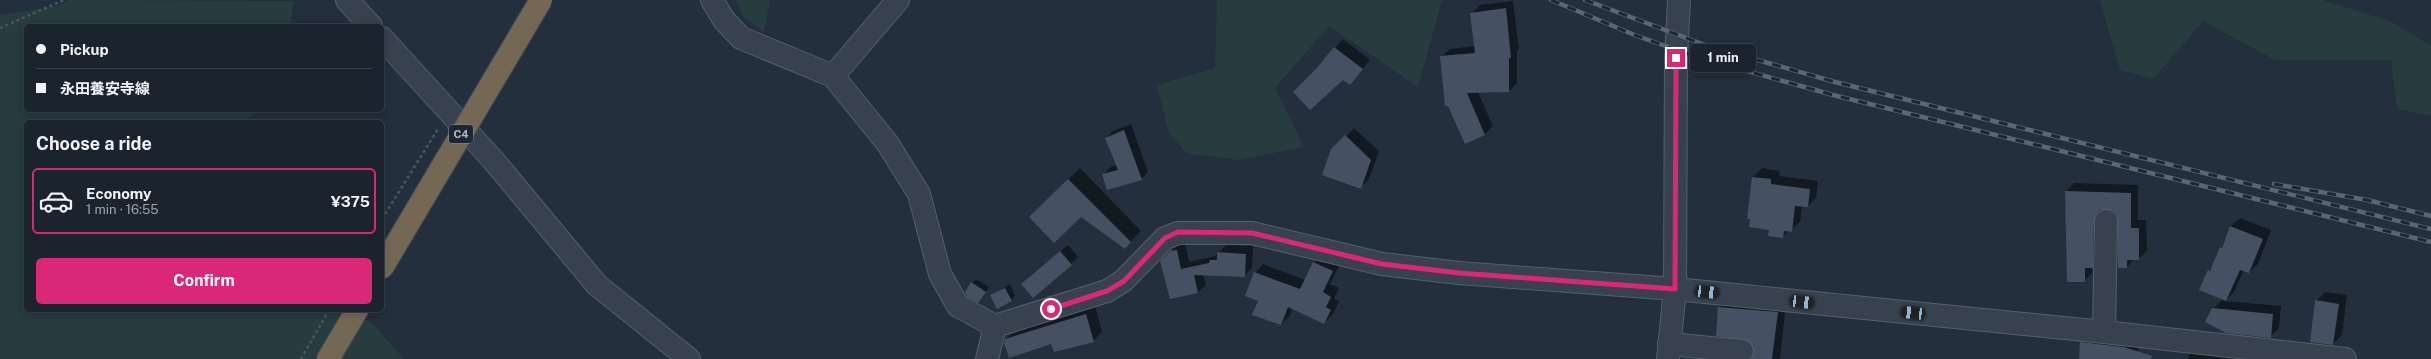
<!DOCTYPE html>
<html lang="en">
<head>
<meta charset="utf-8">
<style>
	body { margin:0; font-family:"Public Sans","Noto Sans JP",sans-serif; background:#282f3a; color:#f1f3f6; height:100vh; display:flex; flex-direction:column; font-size:15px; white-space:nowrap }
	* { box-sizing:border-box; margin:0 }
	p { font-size:13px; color:#a0a4aa }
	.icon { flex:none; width:22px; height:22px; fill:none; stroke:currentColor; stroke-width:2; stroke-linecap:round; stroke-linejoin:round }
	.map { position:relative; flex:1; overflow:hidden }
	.side { position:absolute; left:24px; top:120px; width:360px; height:192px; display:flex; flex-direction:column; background:#1b232e; border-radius:6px; box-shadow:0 2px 10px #0003,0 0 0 1px #39404a }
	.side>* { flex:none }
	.top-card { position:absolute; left:24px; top:24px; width:360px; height:88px; border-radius:6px; box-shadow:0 2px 10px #0003,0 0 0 1px #39404a; display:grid; align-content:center; height:88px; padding:0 12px; background:#1b232e }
	.end { position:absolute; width:18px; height:18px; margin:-9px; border:5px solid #db2777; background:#fff; box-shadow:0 0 0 2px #fff }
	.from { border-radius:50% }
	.bubble { position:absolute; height:28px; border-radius:6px; background:#1b232e; box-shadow:0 2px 10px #0003,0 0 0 1px #39404a; font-size:13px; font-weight:700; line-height:28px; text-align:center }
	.car { position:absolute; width:12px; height:24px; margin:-12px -6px; border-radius:5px; box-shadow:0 0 3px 1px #0007; background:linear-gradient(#222 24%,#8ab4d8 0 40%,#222 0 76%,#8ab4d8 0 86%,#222 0) }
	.top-card b { display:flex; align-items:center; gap:14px; height:38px; font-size:15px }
	.top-card b+b { border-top:1px solid #39404a }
	.top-card i { width:10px; height:10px; background:#f1f3f6 }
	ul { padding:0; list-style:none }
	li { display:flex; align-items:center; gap:12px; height:66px; margin:0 8px 6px; padding:0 4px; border:2px solid transparent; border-radius:6px }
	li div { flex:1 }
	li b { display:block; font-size:15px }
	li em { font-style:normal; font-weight:700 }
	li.on { border-color:#db2777 }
	li>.icon { width:36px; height:36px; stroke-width:1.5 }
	h2 { padding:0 12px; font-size:18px; line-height:48px }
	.button { display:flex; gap:8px; margin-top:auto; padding:8px 12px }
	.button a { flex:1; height:46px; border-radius:6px; background:#db2777; color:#fff; font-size:16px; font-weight:700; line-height:46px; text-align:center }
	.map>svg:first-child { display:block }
	.green { fill:#263c3f }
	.shadow { fill:#0007 }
	.building { fill:#455162 }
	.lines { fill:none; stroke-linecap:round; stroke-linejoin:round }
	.minor-casing { stroke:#565f6c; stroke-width:24 }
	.highway-casing { stroke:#434c59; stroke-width:24 }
	.path { stroke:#44595c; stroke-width:2.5; stroke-dasharray:3 3; stroke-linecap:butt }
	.minor { stroke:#38414e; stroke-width:22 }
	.highway { stroke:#746855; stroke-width:22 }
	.rail-casing { stroke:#5a6575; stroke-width:4.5 }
	.rail { stroke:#1d2633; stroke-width:3; stroke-dasharray:9; stroke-linecap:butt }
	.highway-bridge-casing { stroke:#434c59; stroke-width:24; stroke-linecap:butt }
	.highway-bridge { stroke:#746855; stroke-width:22 }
	.route { stroke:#db2777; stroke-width:5 }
	.labels { text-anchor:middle; stroke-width:3; stroke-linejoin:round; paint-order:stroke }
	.shield { fill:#1d2633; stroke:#878f9c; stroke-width:1 }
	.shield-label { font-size:11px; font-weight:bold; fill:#b4bcc9 }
</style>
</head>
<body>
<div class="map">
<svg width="2431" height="359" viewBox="0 0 2431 359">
	<rect width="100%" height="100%" fill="#242f3e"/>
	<g class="green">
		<path d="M69,0L293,1L291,26H26V110H256L245,122H26V310H332L371,322L404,359H0V15L58,6Z"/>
		<path d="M736,0H770L764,32L742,16Z"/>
		<path d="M1217,0H1442L1418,87L1329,26L1275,88L1304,147L1238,160L1186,153L1168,131L1157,85L1215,68Z"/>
		<path d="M2100,0H2323L2392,22L2431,46V116L2397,109L2391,60H2275L2203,21L2153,79L2120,70Z"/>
	</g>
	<g class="shadow">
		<path d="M1513,1L1519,49L1517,51V83L1509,91L1478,92L1493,126L1485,134L1466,143L1441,57L1450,49L1475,46L1472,13L1480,5Z"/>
		<path d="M1343,39L1370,60L1350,84L1343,78L1318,68Z"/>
		<path d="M1131,124L1148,172L1141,179L1104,174L1111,167L1117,165L1106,138L1113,131Z"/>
		<path d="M1354,128L1379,151L1369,179L1360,188L1332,150Z"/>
		<path d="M1080,168L1141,231L1125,247L1081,216L1041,206Z"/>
		<path d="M1762,168L1780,171L1779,176L1818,181L1816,198L1808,206H1802L1800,222L1782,237L1770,229L1753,177Z"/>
		<path d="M2074,183L2138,185V220H2146L2147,251L2138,259H2134L2127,267L2119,221L2113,210H2102L2100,259L2092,267V273L2084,281L2066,191Z"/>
		<path d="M2240,218L2271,230L2258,264L2249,272L2244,270L2234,292L2225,301L2281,306L2279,328L2270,337L2213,309L2223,299L2208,271L2214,265L2231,226Z"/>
		<path d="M1185,242L1189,262L1215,256L1226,245L1253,246L1252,268L1244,276L1203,274L1206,285L1198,292L1171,298L1161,261L1179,244Z"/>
		<path d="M1068,245L1078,257L1071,264L1029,277Z"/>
		<path d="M1322,254L1341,262L1330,284L1339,288L1334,299L1339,301L1333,314L1324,323L1292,308L1290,316L1281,324L1259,300L1255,273L1263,264L1305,280L1313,263Z"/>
		<path d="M976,279L989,287L978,302L972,283Z"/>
		<path d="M1010,284L1015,296L1011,301L991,296Z"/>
		<path d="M2325,292L2347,295L2342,335L2333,344L2316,301Z"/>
		<path d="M1728,299L1786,304L1780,359H1700L1708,351L1751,355L1755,353L1754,346L1719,307Z"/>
		<path d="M1095,306L1102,332L1093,341L1006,339L1015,330Z"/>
		<path d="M2089,335L2140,342L2135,359H2080L2081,343Z"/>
		<path d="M2197,346L2255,359H2188L2189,354Z"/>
	</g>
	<g class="building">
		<path d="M1506,8L1511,58H1509V92L1467,93L1485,135L1465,144L1448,106H1445L1440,56L1475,53L1470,13Z"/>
		<path d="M1334,47L1363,69L1350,85L1343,80L1310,110L1293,92L1316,69Z"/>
		<path d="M1124,130L1142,180L1107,190L1102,174L1118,170L1105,138Z"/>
		<path d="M1345,135L1371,160L1361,189L1322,175L1331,149Z"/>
		<path d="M1752,177L1771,179V184L1810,189L1808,207L1795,206L1792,232L1784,231L1783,238L1768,236L1769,230L1749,227L1750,219H1747Z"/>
		<path d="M1068,179L1131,242L1125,249L1081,217L1054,243L1029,217Z"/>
		<path d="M2065,191L2131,193V228H2139V260H2127V268H2118L2117,215L2112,210H2100L2096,214L2094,221L2093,268H2085V282H2067Z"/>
		<path d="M2230,226L2263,239L2249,273L2240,270L2226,301L2199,290L2208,270L2210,271L2220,247L2222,248Z"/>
		<path d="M1177,250L1181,269L1209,263L1210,260H1217V252L1246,254L1245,277L1194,275L1198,293L1170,299L1160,261L1170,251Z"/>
		<path d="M1060,251L1072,265L1033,298L1021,284Z"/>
		<path d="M1313,262L1333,271L1323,292L1331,297L1326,307L1331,310L1324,324L1288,307L1281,325L1252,315L1258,301L1245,296L1254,272L1300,289Z"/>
		<path d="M971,282L986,292L978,303L967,297L965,292Z"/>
		<path d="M1005,288L1012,301L997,309L990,295Z"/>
		<path d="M2315,300L2339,304L2333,345L2310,342Z"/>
		<path d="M1718,307L1778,312L1772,359H1751L1754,352L1749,341L1716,336Z"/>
		<path d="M2212,308L2273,314L2271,338L2226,333L2205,322Z"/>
		<path d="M1086,314L1094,342L1054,352L1051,344L1009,358L1004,343L1005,339Z"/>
		<path d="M2080,342L2124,347L2152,356L2151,359H2079Z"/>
	</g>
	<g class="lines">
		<defs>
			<g id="minor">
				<path d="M347,0L371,26"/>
				<path d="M712,0L724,20L741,38L833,76L888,144L919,194L940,274L958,306L995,326L1107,291L1123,281L1165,238L1178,233H1252L1382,264L1459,273L1675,289L2104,332L2345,359"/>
				<path d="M382,38L494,161L597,285L689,359"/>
				<path d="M833,76L898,0"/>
				<path d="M2104,332L2106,221"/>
				<path d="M1669,344L1742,351"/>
				<path d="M987,359L995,326"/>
				<path d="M1668,359L1675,289L1676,58L1679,0"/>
			</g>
			<path id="highway" d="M328,359L357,310"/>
		</defs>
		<use href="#minor" class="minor-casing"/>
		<use href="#highway" class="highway-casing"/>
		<g class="path">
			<path d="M0,28L64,0"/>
			<path d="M382,219L438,129"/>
			<path d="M301,359L329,310"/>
		</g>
		<use href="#minor" class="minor"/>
		<use href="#highway" class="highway"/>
		<defs>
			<g id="rail">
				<path d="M1551,0L1637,36L1700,58L1833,95L2431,242"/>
				<path d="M1585,0L1705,45L1835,82L2431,229"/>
				<path d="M2274,184L2367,200L2431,216"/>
			</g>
		</defs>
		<use href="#rail" class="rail-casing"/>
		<use href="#rail" class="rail"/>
		<defs>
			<path id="highway-bridge" d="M382,268L541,0"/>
		</defs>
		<use href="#highway-bridge" class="highway-bridge-casing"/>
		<use href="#highway-bridge" class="highway-bridge"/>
	</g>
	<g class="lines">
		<path class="route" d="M1051,309L1107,291L1124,281L1165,238L1178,232L1252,233L1382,264L1459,273L1675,289L1676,58"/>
	</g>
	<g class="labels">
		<rect class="shield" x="449" y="125" width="24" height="18" rx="3"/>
		<g class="shield-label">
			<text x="461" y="138">C4</text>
		</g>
	</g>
</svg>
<i class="end from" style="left:1051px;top:309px"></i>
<i class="end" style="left:1676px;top:58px"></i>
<div class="bubble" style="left:1690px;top:44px;width:66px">1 min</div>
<i class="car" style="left:1707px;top:292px;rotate:96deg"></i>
<i class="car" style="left:1802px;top:302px;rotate:96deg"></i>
<i class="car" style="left:1913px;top:313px;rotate:276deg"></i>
<div class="top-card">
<b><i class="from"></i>Pickup</b>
<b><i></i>永田養安寺線</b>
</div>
<section class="side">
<h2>Choose a ride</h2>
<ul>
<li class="on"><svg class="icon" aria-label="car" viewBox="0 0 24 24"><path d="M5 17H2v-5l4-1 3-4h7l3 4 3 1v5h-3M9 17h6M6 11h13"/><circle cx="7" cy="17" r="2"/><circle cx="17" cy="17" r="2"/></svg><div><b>Economy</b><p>1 min · 16:55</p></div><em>¥375</em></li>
</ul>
<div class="button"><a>Confirm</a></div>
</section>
</div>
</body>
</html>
